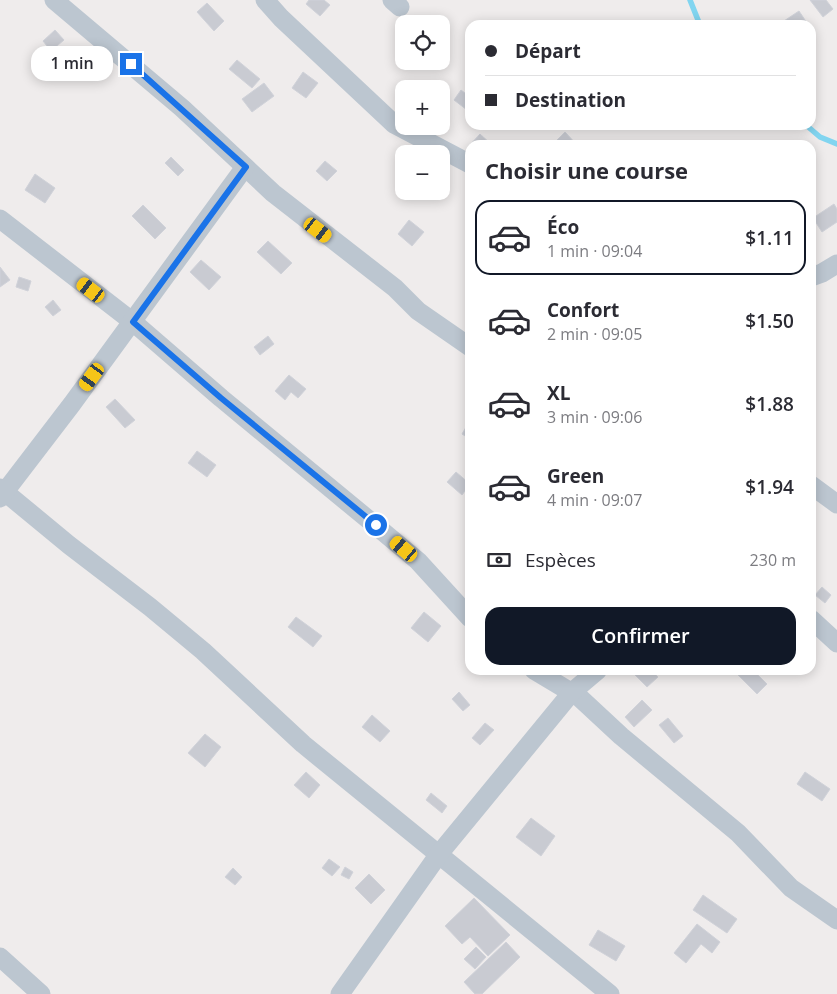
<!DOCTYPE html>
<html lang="fr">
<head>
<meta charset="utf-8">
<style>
	body { margin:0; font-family:"Open Sans",sans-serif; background:#f7f7f7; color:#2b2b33; height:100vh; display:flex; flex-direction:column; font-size:19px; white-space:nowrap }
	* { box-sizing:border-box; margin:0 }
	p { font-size:16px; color:#7c7c81 }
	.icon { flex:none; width:28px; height:28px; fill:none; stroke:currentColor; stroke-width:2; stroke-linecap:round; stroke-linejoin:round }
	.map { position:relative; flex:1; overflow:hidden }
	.panel { position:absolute; left:465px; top:140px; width:351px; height:535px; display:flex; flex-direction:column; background:#fff; border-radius:15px; box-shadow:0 2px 12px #0003 }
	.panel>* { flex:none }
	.guide { position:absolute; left:465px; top:20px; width:351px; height:110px; border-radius:15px; box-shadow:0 2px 12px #0003; display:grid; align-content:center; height:110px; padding:0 20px; background:#fff }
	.buttons { position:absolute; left:395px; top:15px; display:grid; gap:10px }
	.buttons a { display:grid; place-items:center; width:55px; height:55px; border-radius:10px; background:#fff; box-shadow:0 2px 12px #0003; font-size:25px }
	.end { position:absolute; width:22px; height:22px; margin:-11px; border:6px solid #1a73e8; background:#fff; box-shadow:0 0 0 2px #fff }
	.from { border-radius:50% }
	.bubble { position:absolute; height:35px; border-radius:15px; background:#fff; box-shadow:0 2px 12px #0003; font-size:16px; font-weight:600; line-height:35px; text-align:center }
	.car { position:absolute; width:15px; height:30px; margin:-15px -8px; border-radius:6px; box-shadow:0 0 4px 1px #0007; background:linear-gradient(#f5c518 24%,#345 0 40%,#f5c518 0 76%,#345 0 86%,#f5c518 0) }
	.guide b { display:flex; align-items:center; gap:18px; height:48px; font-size:19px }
	.guide b+b { border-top:1px solid #e1e1e2 }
	.guide i { width:12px; height:12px; background:#2b2b33 }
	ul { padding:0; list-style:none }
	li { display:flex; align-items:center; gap:15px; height:75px; margin:0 10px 8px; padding:0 10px; border:2px solid transparent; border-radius:15px }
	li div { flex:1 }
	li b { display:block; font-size:19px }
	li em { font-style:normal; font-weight:600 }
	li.active { border-color:#111827 }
	li>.icon { width:45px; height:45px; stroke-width:1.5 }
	h2 { padding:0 20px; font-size:22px; line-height:60px }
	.pay { display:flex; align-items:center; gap:12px; height:55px; padding:0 20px; font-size:19px }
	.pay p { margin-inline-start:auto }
	.cta { display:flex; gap:10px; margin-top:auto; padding:10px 20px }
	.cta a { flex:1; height:58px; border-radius:15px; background:#111827; color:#fff; font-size:20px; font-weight:600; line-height:58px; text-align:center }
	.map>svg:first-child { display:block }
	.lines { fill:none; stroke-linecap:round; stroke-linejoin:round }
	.stream { stroke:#82d5f0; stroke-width:5.5 }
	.building { fill:#c9cbd2; stroke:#d0d2d9 }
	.minor { stroke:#bcc6d0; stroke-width:19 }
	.route { stroke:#1a73e8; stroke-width:6 }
</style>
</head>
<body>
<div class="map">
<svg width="837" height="994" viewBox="0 0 837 994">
	<rect width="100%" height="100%" fill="#efecec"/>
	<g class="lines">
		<g class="stream">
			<path d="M690,0L700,25"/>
			<path d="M806,125L820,137L837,144"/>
		</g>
	</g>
	<g class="building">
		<path d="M309,0H324L330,5L320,16L306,4Z"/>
		<path d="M810,0H826L833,9L823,17Z"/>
		<path d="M207,3L224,21L214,31L197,12Z"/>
		<path d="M799,11L807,23L803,25H778Z"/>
		<path d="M55,30L64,40L51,51L43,41Z"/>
		<path d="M237,60L260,79L252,88L229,69Z"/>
		<path d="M303,72L318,83L306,98L292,88Z"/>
		<path d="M264,83L274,96L252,112L242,99Z"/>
		<path d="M461,90L470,97V106L467,110L454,100Z"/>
		<path d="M565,132L577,145H552Z"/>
		<path d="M480,134L492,145L470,146H469Z"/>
		<path d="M171,157L184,170L178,176L165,163Z"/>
		<path d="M325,161L337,171L327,181L316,171Z"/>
		<path d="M35,174L55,188L45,203L25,190Z"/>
		<path d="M834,204L837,209V222L822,232L813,218Z"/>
		<path d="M143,205L166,228L155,239L132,216Z"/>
		<path d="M409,220L424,232L412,246L398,234Z"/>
		<path d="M268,241L292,263L281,274L257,252Z"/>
		<path d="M201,260L221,277L209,290L190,272Z"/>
		<path d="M0,267L10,280L0,287Z"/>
		<path d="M19,277L31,281L28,291L16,287Z"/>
		<path d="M53,300L61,310L53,316L45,307Z"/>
		<path d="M268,336L274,344L260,355L254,347Z"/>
		<path d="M289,375L306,389L298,398L291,392L285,400L275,391Z"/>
		<path d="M115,399L135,420L125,428L106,407Z"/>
		<path d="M469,422L470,423V439L462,434Z"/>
		<path d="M197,451L216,465L207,477L188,463Z"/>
		<path d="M456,472L470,484L462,495L447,482Z"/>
		<path d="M822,587L831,595L825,603L815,595Z"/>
		<path d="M424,612L441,626L428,642L411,628Z"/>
		<path d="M296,617L322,636L313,647L288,627Z"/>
		<path d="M630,670H651L658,677L647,687Z"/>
		<path d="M743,670H753L767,684L757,694L738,675Z"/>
		<path d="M459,692L470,705L463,711L452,699Z"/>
		<path d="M642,700L652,710L634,727L625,717Z"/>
		<path d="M372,715L390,731L380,742L362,727Z"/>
		<path d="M668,718L683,736L674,743L659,725Z"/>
		<path d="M485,723L494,730L480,745L472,738Z"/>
		<path d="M205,734L221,747L205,767L188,753Z"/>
		<path d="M306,772L320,785L309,798L294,785Z"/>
		<path d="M805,772L830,789L822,801L797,784Z"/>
		<path d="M431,793L447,806L442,813L426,800Z"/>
		<path d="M531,818L555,836L541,856L516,837Z"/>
		<path d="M329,859L340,867L332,876L322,868Z"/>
		<path d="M345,867L353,872L349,879L341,875Z"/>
		<path d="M233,868L242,877L235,885L225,877Z"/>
		<path d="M369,874L385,890L371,904L355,888Z"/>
		<path d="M703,895L737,919L727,933L693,910Z"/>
		<path d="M474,898L510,935L488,956L470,937L462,944L445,926Z"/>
		<path d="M697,924L720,942L712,953L701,944L686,963L674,953Z"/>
		<path d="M598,930L625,946L616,961L589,945Z"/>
		<path d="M506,942L520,957L482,994H475L464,982Z"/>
		<path d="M476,947L486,957L475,969L464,959Z"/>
	</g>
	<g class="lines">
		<g class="minor">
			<path d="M54,0L182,108L273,193L395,288L418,311L470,347"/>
			<path d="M265,0L281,18L394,124L470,164"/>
			<path d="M392,0L400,7"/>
			<path d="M0,219L133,322L221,398L375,525L418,561L470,618"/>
			<path d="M811,277L822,273L837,264"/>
			<path d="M811,485L837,504"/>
			<path d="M0,488L69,545L150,607L203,651L303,744L610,994"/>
			<path d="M0,498L72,404L245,167"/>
			<path d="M811,619L837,643"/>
			<path d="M534,670L579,697L621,736L738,833L791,888L837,920"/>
			<path d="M0,957L41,994"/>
			<path d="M340,994L439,854L572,692L598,670"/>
		</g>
	</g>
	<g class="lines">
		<path class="route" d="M131,64L246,167L133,322L221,398L376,525"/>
	</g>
</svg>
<div class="buttons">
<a><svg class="icon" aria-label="locate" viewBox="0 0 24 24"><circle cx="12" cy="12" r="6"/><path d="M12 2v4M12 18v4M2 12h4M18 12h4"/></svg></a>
<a>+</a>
<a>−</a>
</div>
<i class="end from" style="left:376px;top:525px"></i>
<i class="end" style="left:131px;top:64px"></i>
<div class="bubble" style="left:31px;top:46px;width:82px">1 min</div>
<i class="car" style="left:318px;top:230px;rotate:127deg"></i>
<i class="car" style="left:91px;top:290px;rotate:307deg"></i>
<i class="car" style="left:92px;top:377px;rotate:216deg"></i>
<i class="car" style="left:404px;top:549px;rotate:310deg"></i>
<div class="guide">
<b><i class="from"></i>Départ</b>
<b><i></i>Destination</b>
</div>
<section class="panel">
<h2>Choisir une course</h2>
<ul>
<li class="active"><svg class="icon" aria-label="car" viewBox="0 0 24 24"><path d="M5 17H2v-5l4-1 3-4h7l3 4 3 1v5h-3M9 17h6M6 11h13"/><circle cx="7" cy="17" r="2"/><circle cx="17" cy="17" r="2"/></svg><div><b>Éco</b><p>1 min · 09:04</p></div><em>$1.11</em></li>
<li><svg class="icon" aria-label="car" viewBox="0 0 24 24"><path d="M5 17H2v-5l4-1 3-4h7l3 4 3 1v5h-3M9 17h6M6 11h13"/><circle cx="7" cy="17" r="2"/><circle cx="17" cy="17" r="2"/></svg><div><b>Confort</b><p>2 min · 09:05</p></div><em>$1.50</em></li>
<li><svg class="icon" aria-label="car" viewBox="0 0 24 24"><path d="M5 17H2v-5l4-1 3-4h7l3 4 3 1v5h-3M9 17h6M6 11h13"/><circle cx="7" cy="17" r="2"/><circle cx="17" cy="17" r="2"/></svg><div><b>XL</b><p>3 min · 09:06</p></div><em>$1.88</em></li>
<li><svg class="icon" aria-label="car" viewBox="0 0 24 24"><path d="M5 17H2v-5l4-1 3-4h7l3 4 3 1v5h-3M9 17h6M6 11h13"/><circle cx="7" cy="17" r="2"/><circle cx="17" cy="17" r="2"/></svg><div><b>Green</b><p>4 min · 09:07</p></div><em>$1.94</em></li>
</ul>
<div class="pay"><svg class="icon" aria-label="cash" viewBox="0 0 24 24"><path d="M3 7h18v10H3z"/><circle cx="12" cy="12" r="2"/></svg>Espèces<p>230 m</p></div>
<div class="cta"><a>Confirmer</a></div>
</section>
</div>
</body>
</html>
